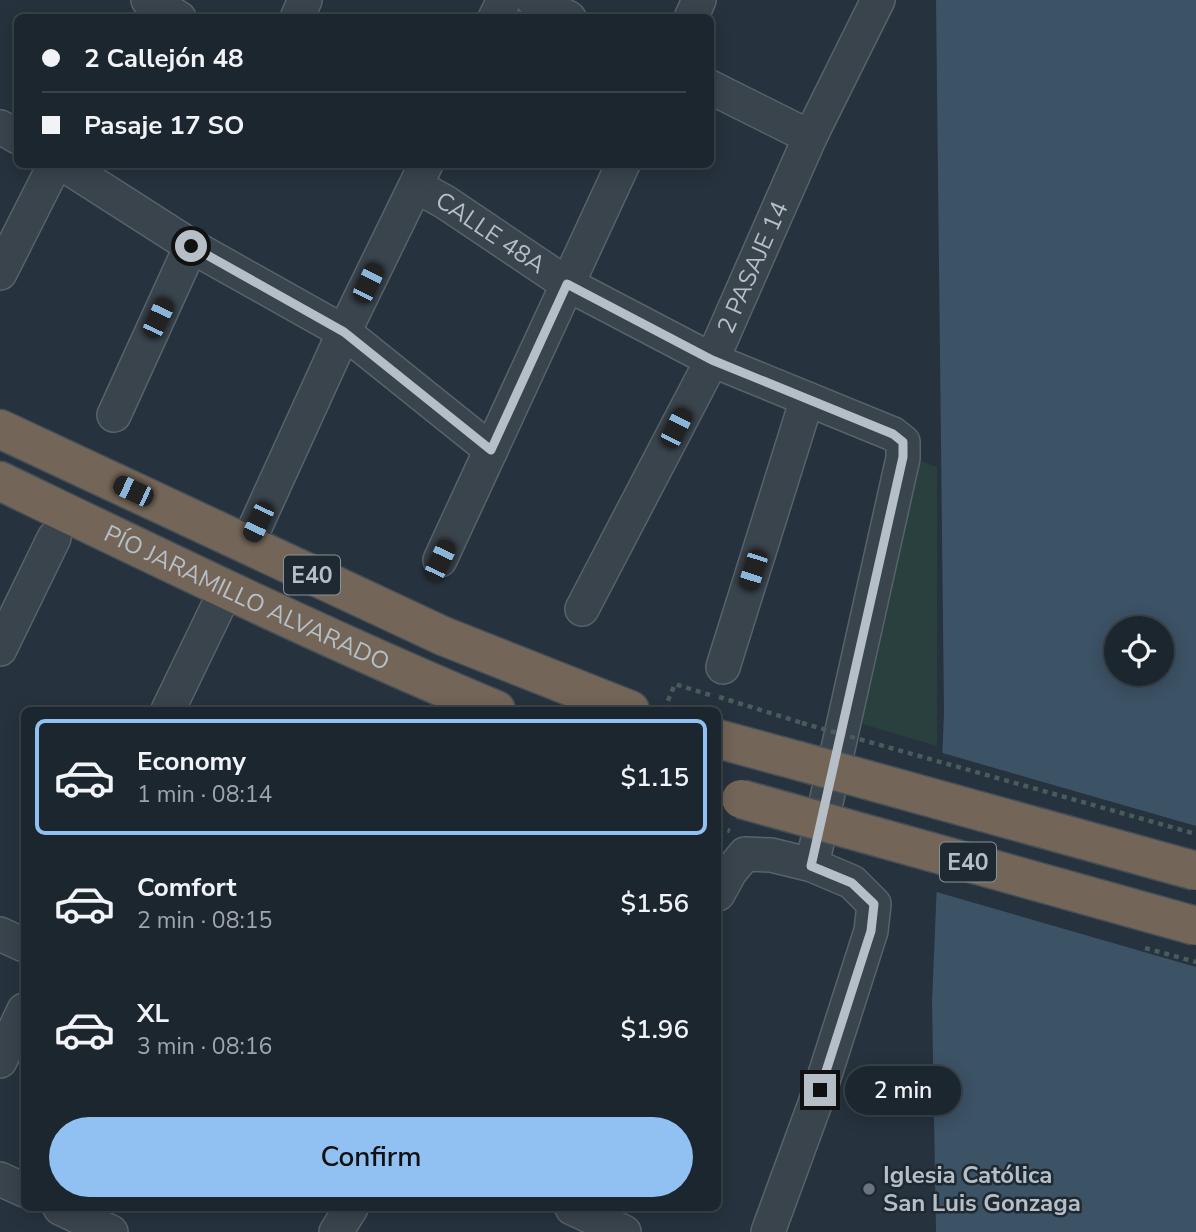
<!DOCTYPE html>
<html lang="en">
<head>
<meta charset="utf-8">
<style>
	body { margin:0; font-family:"Nunito Sans",sans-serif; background:#29323a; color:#f1f3f6; height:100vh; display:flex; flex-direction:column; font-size:26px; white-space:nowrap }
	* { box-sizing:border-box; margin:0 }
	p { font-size:23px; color:#a0a5aa }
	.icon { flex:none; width:38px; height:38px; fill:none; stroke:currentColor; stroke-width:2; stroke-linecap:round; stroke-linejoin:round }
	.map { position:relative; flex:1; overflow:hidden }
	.details { position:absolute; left:21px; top:707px; width:700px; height:504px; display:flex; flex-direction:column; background:#1c262e; border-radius:10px; box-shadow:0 4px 18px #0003,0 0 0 2px #3a434a }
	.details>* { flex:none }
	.banner { position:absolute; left:14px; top:14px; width:700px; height:154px; border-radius:10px; box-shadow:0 4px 18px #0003,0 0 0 2px #3a434a; display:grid; align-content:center; height:154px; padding:0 28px; background:#1c262e }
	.tools { position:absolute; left:1104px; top:616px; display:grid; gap:14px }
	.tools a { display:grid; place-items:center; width:70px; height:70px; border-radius:50%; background:#1c262e; box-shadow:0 4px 18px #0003,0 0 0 2px #3a434a; font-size:35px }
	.end { position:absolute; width:32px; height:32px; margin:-16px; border:9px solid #b6bfc8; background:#111; box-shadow:0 0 0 4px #111 }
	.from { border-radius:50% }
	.bubble { position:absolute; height:49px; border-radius:24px; background:#1c262e; box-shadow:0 4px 18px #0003,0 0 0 2px #3a434a; font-size:23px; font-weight:600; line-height:49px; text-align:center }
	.car { position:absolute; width:21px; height:42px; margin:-21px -10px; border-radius:9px; box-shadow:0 0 5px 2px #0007; background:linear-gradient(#222 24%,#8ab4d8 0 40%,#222 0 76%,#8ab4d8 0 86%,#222 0) }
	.banner b { display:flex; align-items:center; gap:24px; height:66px; font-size:26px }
	.banner b+b { border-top:2px solid #3a434a }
	.banner i { width:18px; height:18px; background:#f1f3f6 }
	ul { padding:12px 0 0; list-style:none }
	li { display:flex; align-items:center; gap:21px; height:116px; margin:0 14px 10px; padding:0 14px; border:4px solid transparent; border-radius:10px }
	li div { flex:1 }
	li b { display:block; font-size:26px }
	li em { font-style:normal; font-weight:600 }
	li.active { border-color:#91c1f2 }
	li>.icon { width:63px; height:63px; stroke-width:1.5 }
	.primary-button { display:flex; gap:14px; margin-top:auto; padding:14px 28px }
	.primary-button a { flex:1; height:80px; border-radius:42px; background:#91c1f2; color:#111; font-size:28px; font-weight:600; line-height:80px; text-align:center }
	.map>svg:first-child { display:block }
	.green { fill:#29403f }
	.water { fill:#3c5265; fill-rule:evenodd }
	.pier { fill:#26323d }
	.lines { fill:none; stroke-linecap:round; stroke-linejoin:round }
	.minor-casing { stroke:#58626b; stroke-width:36 }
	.highway-casing { stroke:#454f58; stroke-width:41 }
	.path { stroke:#485c5c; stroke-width:4.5; stroke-dasharray:5 5; stroke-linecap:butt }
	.minor { stroke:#3a444d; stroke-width:33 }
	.highway { stroke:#736557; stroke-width:38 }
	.highway-bridge-casing { stroke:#454f58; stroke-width:41; stroke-linecap:butt }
	.path-bridge { stroke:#485c5c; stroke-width:4.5; stroke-dasharray:5 5; stroke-linecap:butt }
	.highway-bridge { stroke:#736557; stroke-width:38 }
	.route { stroke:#b6bfc8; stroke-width:9 }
	.worship-dot { fill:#6b7280; stroke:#1f2932; stroke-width:2.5 }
	.labels { text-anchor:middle; stroke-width:5; stroke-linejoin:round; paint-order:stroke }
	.shield { fill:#1f2932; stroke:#89929b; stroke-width:2 }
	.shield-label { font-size:23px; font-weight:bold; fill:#b6bfc8 }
	.street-label { font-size:24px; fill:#b6bfc8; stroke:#1f2932 }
	.poi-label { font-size:24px; font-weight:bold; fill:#b6bfc8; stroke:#1f2932; text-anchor:start }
</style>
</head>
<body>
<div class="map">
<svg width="1196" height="1232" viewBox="0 0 1196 1232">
	<rect width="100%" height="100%" fill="#26323d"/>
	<path class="green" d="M915,459L937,467V746L862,724Z"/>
	<path class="water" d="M936,0H1196V1232H936L932,1002L944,713ZM1116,628H1162V674H1116Z"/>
	<path class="pier" d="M939,752L1196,826V967L933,891Z"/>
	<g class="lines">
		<defs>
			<g id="minor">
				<path d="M148,0L179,18"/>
				<path d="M533,0L569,18"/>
				<path d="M297,18L305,0"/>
				<path d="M495,18L504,0"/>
				<path d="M691,18L699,0"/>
				<path d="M710,87L810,137"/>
				<path d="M0,127L18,137"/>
				<path d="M63,164L191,246L344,332L491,450"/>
				<path id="s1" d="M416,186L445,202L567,284L712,360L893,434L903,442V458L812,865"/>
				<path d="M0,273L55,164"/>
				<path d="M114,415L191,246"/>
				<path d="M247,545L344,332L426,164"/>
				<path d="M440,560L623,164"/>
				<path id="s2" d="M582,609L712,360L810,137L878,0"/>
				<path d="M0,649L54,538"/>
				<path d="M723,667L807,399"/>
				<path d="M168,710L226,590"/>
				<path d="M718,894L730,872L745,854L771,855L812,865L852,882L874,904L871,931L820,1090L768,1232"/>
				<path d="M0,934L24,945"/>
				<path d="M0,1061L24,1010"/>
				<path d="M0,1179L24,1190"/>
				<path d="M60,1208L111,1232"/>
				<path d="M572,1208L624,1232"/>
				<path d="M336,1232L351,1208"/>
			</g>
			<g id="highway">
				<path d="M0,429L443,636L630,710"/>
				<path id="s3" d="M0,481C164,560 328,640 496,710"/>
				<path d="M718,739L799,761"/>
			</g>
		</defs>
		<use href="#minor" class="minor-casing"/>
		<use href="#highway" class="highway-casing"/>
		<g class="path">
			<path d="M719,697L802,723"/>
			<path d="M664,710L675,684L710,695"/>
			<path d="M718,827L730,831"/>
		</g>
		<use href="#minor" class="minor"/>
		<use href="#highway" class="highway"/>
		<defs>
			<g id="highway-bridge">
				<path d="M799,761L1196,871"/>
				<path d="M741,799L1196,926"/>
			</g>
		</defs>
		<use href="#highway-bridge" class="highway-bridge-casing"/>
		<g class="path-bridge">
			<path d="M802,723L1196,834"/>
			<path d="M1145,948L1196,962"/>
		</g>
		<use href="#highway-bridge" class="highway-bridge"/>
	</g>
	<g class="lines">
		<path class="route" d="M191,246L344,332L491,450L567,284L712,360L893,434L903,442V457L811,866L852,883L874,904L871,931L820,1090"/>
	</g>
	<circle class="worship-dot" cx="869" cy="1189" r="7"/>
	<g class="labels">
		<g class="shield">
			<rect x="284" y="555.5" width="56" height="39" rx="5"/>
			<rect x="940" y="842.5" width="56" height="39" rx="5"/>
		</g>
		<g class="shield-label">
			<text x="312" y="583">E40</text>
			<text x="968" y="870">E40</text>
		</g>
		<g class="street-label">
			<text dy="8" stroke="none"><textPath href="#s1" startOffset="88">CALLE 48A</textPath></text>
			<text dy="8" stroke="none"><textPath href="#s2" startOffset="382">2 PASAJE 14</textPath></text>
			<text dy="8" stroke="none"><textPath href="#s3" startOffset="273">PÍO JARAMILLO ALVARADO</textPath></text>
		</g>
		<g class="poi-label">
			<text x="883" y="1183">Iglesia Católica<tspan x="883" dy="28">San Luis Gonzaga</tspan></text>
		</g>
	</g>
</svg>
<div class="tools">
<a><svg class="icon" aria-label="locate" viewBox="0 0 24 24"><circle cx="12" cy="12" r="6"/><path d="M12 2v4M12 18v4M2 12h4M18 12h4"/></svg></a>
</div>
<i class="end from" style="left:191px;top:246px"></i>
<i class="end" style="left:820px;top:1090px"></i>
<div class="bubble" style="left:845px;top:1066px;width:116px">2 min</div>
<i class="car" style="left:368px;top:283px;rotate:26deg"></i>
<i class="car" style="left:158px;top:318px;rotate:25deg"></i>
<i class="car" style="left:676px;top:428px;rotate:27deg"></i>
<i class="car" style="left:133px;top:491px;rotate:295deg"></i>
<i class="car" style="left:258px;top:522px;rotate:205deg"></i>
<i class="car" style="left:440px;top:560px;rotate:25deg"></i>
<i class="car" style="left:753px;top:570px;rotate:198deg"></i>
<div class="banner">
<b><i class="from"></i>2 Callejón 48</b>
<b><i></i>Pasaje 17 SO</b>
</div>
<section class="details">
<ul>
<li class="active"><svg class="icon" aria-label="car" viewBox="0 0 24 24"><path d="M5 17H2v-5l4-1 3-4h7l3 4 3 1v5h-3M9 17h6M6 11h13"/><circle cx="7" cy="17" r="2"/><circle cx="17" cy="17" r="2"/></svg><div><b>Economy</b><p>1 min · 08:14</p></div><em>$1.15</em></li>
<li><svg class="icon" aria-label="car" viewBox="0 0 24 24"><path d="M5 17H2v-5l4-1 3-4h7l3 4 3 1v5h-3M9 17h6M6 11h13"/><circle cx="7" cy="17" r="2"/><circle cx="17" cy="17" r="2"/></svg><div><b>Comfort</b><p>2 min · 08:15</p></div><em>$1.56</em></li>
<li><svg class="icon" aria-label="car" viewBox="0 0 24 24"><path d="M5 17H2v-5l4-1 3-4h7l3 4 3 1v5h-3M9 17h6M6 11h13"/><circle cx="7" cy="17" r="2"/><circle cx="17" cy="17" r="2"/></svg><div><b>XL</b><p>3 min · 08:16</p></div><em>$1.96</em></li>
</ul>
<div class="primary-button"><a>Confirm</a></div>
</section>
</div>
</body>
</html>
